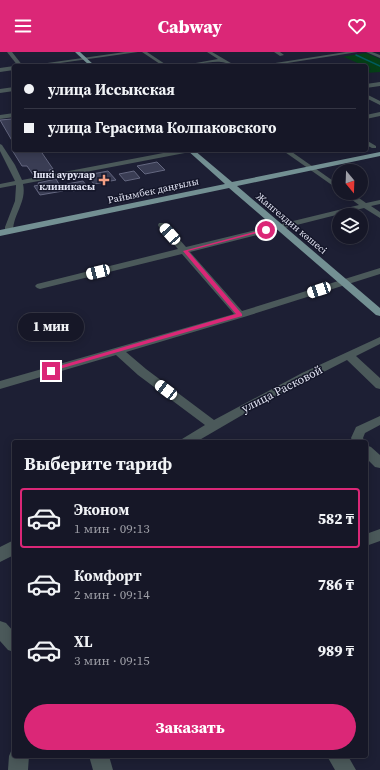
<!DOCTYPE html>
<html lang="ru">
<head>
<meta charset="utf-8">
<style>
	body { margin:0; font-family:"Source Serif 4",serif; background:#1f202f; color:#f1f3f6; height:100vh; display:flex; flex-direction:column; font-size:15px; white-space:nowrap }
	* { box-sizing:border-box; margin:0 }
	p { font-size:13px; color:#9e9fa7 }
	.icon { flex:none; width:22px; height:22px; fill:none; stroke:currentColor; stroke-width:2; stroke-linecap:round; stroke-linejoin:round }
	.map { position:relative; flex:1; overflow:hidden }
	.details { position:absolute; left:12px; top:388px; width:356px; height:318px; display:flex; flex-direction:column; background:#161727; border-radius:4px; box-shadow:0 2px 10px #0003,0 0 0 1px #353644 }
	.details>* { flex:none }
	.guide { position:absolute; left:12px; top:12px; width:356px; height:88px; border-radius:4px; box-shadow:0 2px 10px #0003,0 0 0 1px #353644; display:grid; align-content:center; height:88px; padding:0 12px; background:#161727 }
	.needle { width:26px; rotate:161deg }
	.controls { position:absolute; left:332px; top:112px; display:grid; gap:8px }
	.controls a { display:grid; place-items:center; width:36px; height:36px; border-radius:50%; background:#161727; box-shadow:0 2px 10px #0003,0 0 0 1px #353644; font-size:20px }
	.end { position:absolute; width:18px; height:18px; margin:-9px; border:5px solid #db2777; background:#fff; box-shadow:0 0 0 2px #fff }
	.from { border-radius:50% }
	.bubble { position:absolute; height:28px; border-radius:14px; background:#161727; box-shadow:0 2px 10px #0003,0 0 0 1px #353644; font-size:13px; font-weight:800; line-height:28px; text-align:center }
	.car { position:absolute; width:12px; height:24px; margin:-12px -6px; border-radius:5px; box-shadow:0 0 3px 1px #0007; background:linear-gradient(#fff 24%,#345 0 40%,#fff 0 76%,#345 0 86%,#fff 0) }
	.guide b { display:flex; align-items:center; gap:14px; height:38px; font-size:15px }
	.guide b+b { border-top:1px solid #353644 }
	.guide i { width:10px; height:10px; background:#f1f3f6 }
	ul { padding:0; list-style:none }
	li { display:flex; align-items:center; gap:12px; height:60px; margin:0 8px 6px; padding:0 4px; border:2px solid transparent; border-radius:4px }
	li div { flex:1 }
	li b { display:block; font-size:15px }
	li em { font-style:normal; font-weight:800 }
	li.active { border-color:#db2777 }
	li>.icon { width:36px; height:36px; stroke-width:1.5 }
	h2 { padding:0 12px; font-size:18px; line-height:48px }
	.button { display:flex; gap:8px; margin-top:auto; padding:8px 12px }
	.button a { flex:1; height:46px; border-radius:24px; background:#db2777; color:#fff; font-size:16px; font-weight:800; line-height:46px; text-align:center }
	header { display:flex; justify-content:space-between; align-items:center; height:52px; padding:0 12px; background:#db2777; color:#fff; font-size:18px; font-weight:800 }
	.map>svg:first-child { display:block }
	.green { fill:#053f17 }
	.lines { fill:none; stroke-linecap:round; stroke-linejoin:round }
	.stream { stroke:#005c5f; stroke-width:1.5 }
	.building { fill:#3a3d54; stroke:#646780 }
	.minor { fill:#4b595a; fill-rule:evenodd }
	.major { fill:#739093; fill-rule:evenodd }
	.route { fill:#db2777 }
	.poi-dot { fill:#f39f84; stroke:#141629; stroke-width:1.5 }
	.labels { text-anchor:middle; stroke-width:3; stroke-linejoin:round; paint-order:stroke }
	.far-poi-label { font-size:10px; font-weight:bold; fill:#e4e6f5; stroke:#141629; text-anchor:end }
	.far-street-label { font-size:10px; fill:#e4e6f5; stroke:#141629 }
	.street-label { font-size:12px; fill:#e4e6f5; stroke:#141629 }
</style>
</head>
<body>
<header><svg class="icon" aria-label="menu" viewBox="0 0 24 24"><path d="M4 6h16M4 12h16M4 18h16"/></svg>Cabway<svg class="icon" aria-label="heart" viewBox="0 0 24 24"><path d="M12 20l-8-8c-3-5 5-10 8-4 3-6 11-1 8 4z"/></svg></header>
<div class="map">
<svg width="380" height="718" viewBox="0 0 380 718">
	<rect width="100%" height="100%" fill="#1d1f34"/>
	<path class="green" d="M366,1L380,7V20L366,21V18L371,17L344,5L335,6Z"/>
	<g class="lines">
		<path class="stream" d="M356,3L380,14"/>
	</g>
	<g class="building">
		<path d="M12,67L14,70V92L0,68Z"/>
		<path d="M12,98H40L53,117L49,118L51,121L34,124L27,114H22Z"/>
		<path d="M157,110L165,118L145,122L137,114Z"/>
		<path d="M108,119L116,128L94,132L87,123Z"/>
		<path d="M134,119L140,126L125,129L119,122Z"/>
		<path d="M56,127L63,139L40,143L34,134L39,133L38,131Z"/>
		<path d="M83,129L88,136L73,139L67,132Z"/>
	</g>
	<g class="lines">
		<g class="minor">
			<path d="M7,0H12L23,14H18Z"/>
			<path d="M125,0H138L39,14H26Z"/>
			<path d="M142,0H147L168,14H163Z"/>
			<path d="M207,0H212L236,14C230,14 227,10 221,10C208,9 193,14 179,14L218,7Z"/>
			<path d="M274,0H280L284,3L280,4Z"/>
			<path d="M346,0H358L268,14H256Z"/>
			<path d="M366,0H372L380,3V6Z"/>
			<path d="M14,14V18L0,20V16Z"/>
			<path d="M380,30V34L366,36V32Z"/>
			<path d="M14,35V39L0,41V37Z"/>
			<path d="M366,42L380,49V53L366,46Z"/>
			<path d="M380,60V64L366,67V63Z"/>
			<path d="M14,61V65L0,67V63Z"/>
			<path d="M366,88L376,94V96H372L366,93Z"/>
			<path d="M0,92L2,93L15,113L22,128L179,98H193L190,100L23,132C27,150 13,162 13,179L9,182L5,179V175L15,149L16,134V133L0,136V132L15,129L0,99Z"/>
			<path d="M282,98H289L339,133V138Z"/>
			<path d="M343,141H352L366,151L380,148V152L371,154L380,160V166L364,156L190,200L242,259L380,216V222L244,265L126,300L146,317L214,368L302,321L380,285V292L356,304L380,326V337L376,336L347,308L261,352L196,390H180L182,387L205,373L138,323L116,303L0,337V329L234,262L182,202L40,237L37,236L35,234L37,232L178,197L159,175L158,173L159,171H165L186,195L359,153Z"/>
			<path d="M380,364V373L365,381L363,386L365,390H353L351,386L356,375Z"/>
			<path d="M366,393L371,395L380,403V416L375,415L366,406Z"/>
			<path d="M380,477V489L366,494V482Z"/>
			<path d="M14,488V503L0,510V495Z"/>
			<path d="M0,569L6,571L14,580V600L8,598L0,589Z"/>
			<path d="M12,697H14V704H29L28,718H8L9,704Z"/>
			<path d="M89,704H109L113,718H93Z"/>
			<path d="M327,704H348L356,718H335Z"/>
		</g>
		<g class="major">
			<path d="M75,0H80L95,14H90Z"/>
			<path d="M187,98H194L232,130L380,100V104L237,134L380,256V264L376,263L229,136L0,184V178L225,132Z"/>
		</g>
	</g>
	<path class="route" d="M265,177L268,178L188,199L242,262V264L49,320V317L236,262L183,199Z"/>
	<path class="poi-dot" d="M102 122h4v4h4v4h-4v4h-4v-4h-4v-4h4z"/>
	<g class="labels">
		<g class="far-poi-label">
			<text x="95" y="126">Ішкі аурулар<tspan x="95" dy="12">клиникасы</tspan></text>
		</g>
		<g class="far-street-label">
			<text transform="translate(153 138) rotate(-12)" y="4">Райымбек даңғылы</text>
			<text transform="translate(292 171) rotate(40)" y="4">Жангелдин көшесі</text>
		</g>
		<g class="street-label">
			<text transform="translate(282 337) rotate(-27)" y="4">улица Расковой</text>
		</g>
	</g>
</svg>
<div class="controls">
<a><svg class="needle" viewBox="-14 -14 28 28"><path d="M0-13l5 13h-10z" fill="#e53935"/><path d="M0 13l5-13h-10z" fill="#9e9fa7"/></svg></a>
<a><svg class="icon" aria-label="layers" viewBox="0 0 24 24"><path d="M12 4l9 5-9 5-9-5zM3 14l9 5 9-5"/></svg></a>
</div>
<i class="end from" style="left:266px;top:178px"></i>
<i class="end" style="left:51px;top:319px"></i>
<div class="bubble" style="left:18px;top:261px;width:66px">1 мин</div>
<i class="car" style="left:170px;top:182px;rotate:318deg"></i>
<i class="car" style="left:98px;top:220px;rotate:256deg"></i>
<i class="car" style="left:319px;top:238px;rotate:252deg"></i>
<i class="car" style="left:166px;top:338px;rotate:307deg"></i>
<div class="guide">
<b><i class="from"></i>улица Иссыкская</b>
<b><i></i>улица Герасима Колпаковского</b>
</div>
<section class="details">
<h2>Выберите тариф</h2>
<ul>
<li class="active"><svg class="icon" aria-label="car" viewBox="0 0 24 24"><path d="M5 17H2v-5l4-1 3-4h7l3 4 3 1v5h-3M9 17h6M6 11h13"/><circle cx="7" cy="17" r="2"/><circle cx="17" cy="17" r="2"/></svg><div><b>Эконом</b><p>1 мин · 09:13</p></div><em>582 ₸</em></li>
<li><svg class="icon" aria-label="car" viewBox="0 0 24 24"><path d="M5 17H2v-5l4-1 3-4h7l3 4 3 1v5h-3M9 17h6M6 11h13"/><circle cx="7" cy="17" r="2"/><circle cx="17" cy="17" r="2"/></svg><div><b>Комфорт</b><p>2 мин · 09:14</p></div><em>786 ₸</em></li>
<li><svg class="icon" aria-label="car" viewBox="0 0 24 24"><path d="M5 17H2v-5l4-1 3-4h7l3 4 3 1v5h-3M9 17h6M6 11h13"/><circle cx="7" cy="17" r="2"/><circle cx="17" cy="17" r="2"/></svg><div><b>XL</b><p>3 мин · 09:15</p></div><em>989 ₸</em></li>
</ul>
<div class="button"><a>Заказать</a></div>
</section>
</div>
</body>
</html>
